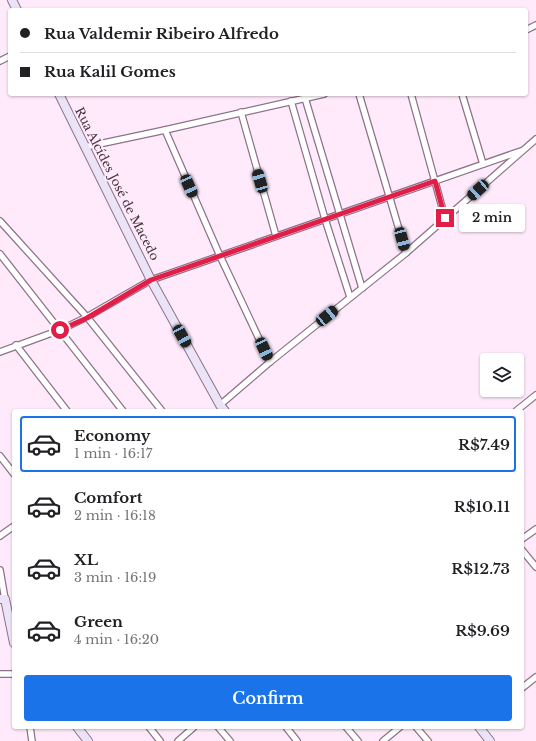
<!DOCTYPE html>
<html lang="en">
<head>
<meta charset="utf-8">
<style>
	body { margin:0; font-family:"Libre Baskerville",serif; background:#f6f6f6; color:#202124; height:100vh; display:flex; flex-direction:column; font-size:15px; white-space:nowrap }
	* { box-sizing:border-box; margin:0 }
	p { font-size:13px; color:#757577 }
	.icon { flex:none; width:22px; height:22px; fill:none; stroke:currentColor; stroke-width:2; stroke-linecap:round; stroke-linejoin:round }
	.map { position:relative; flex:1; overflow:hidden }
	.drawer { position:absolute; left:12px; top:409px; width:512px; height:320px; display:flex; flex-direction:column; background:#fff; border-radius:4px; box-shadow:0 1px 3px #0004 }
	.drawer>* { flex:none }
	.top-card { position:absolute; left:8px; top:8px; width:520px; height:88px; border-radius:4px; box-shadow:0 1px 3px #0004; display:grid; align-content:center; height:88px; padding:0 12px; background:#fff }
	.buttons { position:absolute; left:480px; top:353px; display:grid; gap:8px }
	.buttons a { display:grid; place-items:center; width:44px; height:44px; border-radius:4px; background:#fff; box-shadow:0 1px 3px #0004; font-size:20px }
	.end { position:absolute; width:18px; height:18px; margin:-9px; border:5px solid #e11d48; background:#fff; box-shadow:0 0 0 2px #fff }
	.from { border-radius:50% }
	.bubble { position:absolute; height:28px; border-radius:4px; background:#fff; box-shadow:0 1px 3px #0004; font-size:13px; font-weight:600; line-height:28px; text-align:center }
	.car { position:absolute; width:12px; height:24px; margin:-12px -6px; border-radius:5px; box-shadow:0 0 3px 1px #0007; background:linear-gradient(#222 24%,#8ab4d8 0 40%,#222 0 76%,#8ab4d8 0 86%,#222 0) }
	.top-card b { display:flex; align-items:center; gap:14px; height:38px; font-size:15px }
	.top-card b+b { border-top:1px solid #e0e0e0 }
	.top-card i { width:10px; height:10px; background:#202124 }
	ul { padding:7px 0 0; list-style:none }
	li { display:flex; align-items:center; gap:12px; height:56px; margin:0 8px 6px; padding:0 4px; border:2px solid transparent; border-radius:4px }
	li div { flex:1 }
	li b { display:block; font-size:15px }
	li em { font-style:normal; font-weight:600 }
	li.selected { border-color:#1a73e8 }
	li>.icon { width:36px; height:36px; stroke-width:1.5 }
	.action { display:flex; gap:8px; margin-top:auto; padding:8px 12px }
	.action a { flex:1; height:46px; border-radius:4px; background:#1a73e8; color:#fff; font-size:16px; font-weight:600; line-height:46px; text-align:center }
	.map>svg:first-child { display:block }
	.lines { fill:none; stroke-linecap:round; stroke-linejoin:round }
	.street-casing { stroke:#8e7289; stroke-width:8 }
	.secondary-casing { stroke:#8e7289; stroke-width:10 }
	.street { stroke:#fff; stroke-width:5.5 }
	.secondary { stroke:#ebe4f8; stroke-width:8 }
	.route { stroke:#e11d48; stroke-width:5 }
	.labels { text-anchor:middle; stroke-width:4; stroke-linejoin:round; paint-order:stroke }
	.street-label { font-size:12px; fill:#3e323c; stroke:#feeafa }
</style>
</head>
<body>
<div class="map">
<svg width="536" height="741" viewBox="0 0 536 741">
	<rect width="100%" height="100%" fill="#feeafa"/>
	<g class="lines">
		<defs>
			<g id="street">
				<path d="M526,30L536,25"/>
				<path d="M0,61L10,56"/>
				<path d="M359,94L406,253"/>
				<path d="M411,94L445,218"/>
				<path d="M462,94L483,164"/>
				<path d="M305,98L362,288"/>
				<path d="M291,101L325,219L350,297"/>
				<path d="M241,112L276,236"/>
				<path d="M165,130L220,256L270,362"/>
				<path d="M85,147L165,130L324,94"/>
				<path d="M0,221L87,317L162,411"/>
				<path d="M0,254L123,411"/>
				<path d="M16,345L67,411"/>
				<path d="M0,352L60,330L87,317L151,280L521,151"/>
				<path d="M220,405L270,362L406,253L536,139"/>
				<path d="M516,411L536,395"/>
				<path d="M0,456L14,474"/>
				<path d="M0,536L14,526"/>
				<path d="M522,539L536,529"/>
				<path d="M522,550L536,567"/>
				<path d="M0,570L5,599"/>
				<path d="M0,674H14"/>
				<path d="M522,688L536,677"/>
				<path d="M30,727L32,741"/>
				<path d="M149,727L160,741"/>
				<path d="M218,727L230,741"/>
				<path d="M286,727L297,741"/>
				<path d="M346,727L358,741"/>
				<path d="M416,727L428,741"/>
				<path d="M178,741L194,727"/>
				<path d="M383,741L400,727"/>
			</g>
			<g id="secondary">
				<path d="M12,0L17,10"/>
				<path d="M59,94L151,280L220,405L225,411"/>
				<path d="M0,599H5L14,643"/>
				<path d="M77,727L88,741"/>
				<path d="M479,727L490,741"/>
			</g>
		</defs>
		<use href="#street" class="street-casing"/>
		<use href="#secondary" class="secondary-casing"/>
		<use href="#street" class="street"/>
		<use href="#secondary" class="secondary"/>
	</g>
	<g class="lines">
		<path class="route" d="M60,330L87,318L151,280L435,181L445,218"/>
	</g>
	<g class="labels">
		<g class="street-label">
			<text transform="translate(117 184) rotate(63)" y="4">Rua Alcídes José de Macedo</text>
		</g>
	</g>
</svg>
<div class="buttons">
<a><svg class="icon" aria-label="layers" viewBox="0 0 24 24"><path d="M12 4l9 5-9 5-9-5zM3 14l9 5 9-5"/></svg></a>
</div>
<i class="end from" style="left:60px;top:330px"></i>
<i class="end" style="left:445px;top:218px"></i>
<div class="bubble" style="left:459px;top:204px;width:66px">2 min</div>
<i class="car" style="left:260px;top:181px;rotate:344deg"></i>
<i class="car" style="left:189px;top:186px;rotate:156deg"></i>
<i class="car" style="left:478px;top:190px;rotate:228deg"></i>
<i class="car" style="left:402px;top:239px;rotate:165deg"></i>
<i class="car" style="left:327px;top:316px;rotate:51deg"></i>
<i class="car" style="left:182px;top:336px;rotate:151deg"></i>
<i class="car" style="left:264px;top:349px;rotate:155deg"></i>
<div class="top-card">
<b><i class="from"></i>Rua Valdemir Ribeiro Alfredo</b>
<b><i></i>Rua Kalil Gomes</b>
</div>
<section class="drawer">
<ul>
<li class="selected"><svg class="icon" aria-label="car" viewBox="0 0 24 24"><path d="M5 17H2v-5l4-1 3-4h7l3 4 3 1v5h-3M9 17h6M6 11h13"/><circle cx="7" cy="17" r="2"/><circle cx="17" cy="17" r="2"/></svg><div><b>Economy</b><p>1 min · 16:17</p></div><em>R$7.49</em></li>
<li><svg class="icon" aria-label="car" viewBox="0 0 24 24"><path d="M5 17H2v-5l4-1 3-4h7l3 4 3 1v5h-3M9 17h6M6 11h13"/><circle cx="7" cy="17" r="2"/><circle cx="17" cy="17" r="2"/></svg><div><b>Comfort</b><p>2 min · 16:18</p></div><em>R$10.11</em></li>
<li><svg class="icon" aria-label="car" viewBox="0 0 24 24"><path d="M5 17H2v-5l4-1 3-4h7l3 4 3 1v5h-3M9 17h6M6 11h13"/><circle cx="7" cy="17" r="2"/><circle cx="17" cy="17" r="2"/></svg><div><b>XL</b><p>3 min · 16:19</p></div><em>R$12.73</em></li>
<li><svg class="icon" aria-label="car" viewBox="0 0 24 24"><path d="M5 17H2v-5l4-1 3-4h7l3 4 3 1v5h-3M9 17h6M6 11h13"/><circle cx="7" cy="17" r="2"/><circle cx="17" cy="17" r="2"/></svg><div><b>Green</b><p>4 min · 16:20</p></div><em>R$9.69</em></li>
</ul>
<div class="action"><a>Confirm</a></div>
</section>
</div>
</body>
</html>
